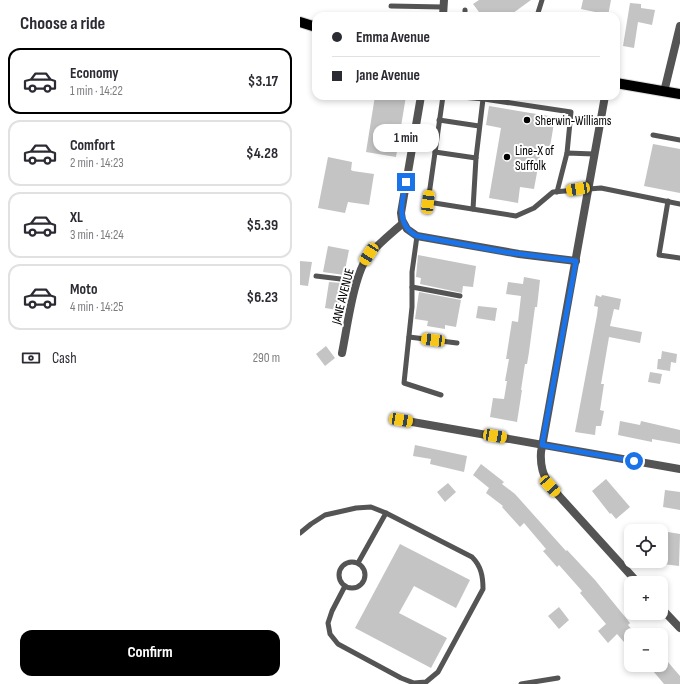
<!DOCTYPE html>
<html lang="en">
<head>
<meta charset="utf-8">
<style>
	body { margin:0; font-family:"Sofia Sans Condensed",sans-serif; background:#f7f7f7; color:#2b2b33; height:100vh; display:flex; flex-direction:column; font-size:15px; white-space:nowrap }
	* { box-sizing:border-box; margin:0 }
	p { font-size:13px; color:#7c7c81 }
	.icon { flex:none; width:22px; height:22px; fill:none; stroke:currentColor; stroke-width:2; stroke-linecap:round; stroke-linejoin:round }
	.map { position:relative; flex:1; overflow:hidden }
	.sheet { display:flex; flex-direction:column; background:#fff; width:300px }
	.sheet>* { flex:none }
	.guide { position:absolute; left:12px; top:12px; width:308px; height:88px; border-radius:12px; box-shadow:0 2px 6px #0003; display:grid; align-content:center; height:88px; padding:0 20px; background:#fff }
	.controls { position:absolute; left:324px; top:524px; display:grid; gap:8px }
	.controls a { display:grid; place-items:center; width:44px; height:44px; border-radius:8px; background:#fff; box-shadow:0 2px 6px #0003; font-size:20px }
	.end { position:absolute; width:18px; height:18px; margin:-9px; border:5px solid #1a73e8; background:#fff; box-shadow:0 0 0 2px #fff }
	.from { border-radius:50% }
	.bubble { position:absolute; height:28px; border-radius:12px; background:#fff; box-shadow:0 2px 6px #0003; font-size:13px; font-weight:700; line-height:28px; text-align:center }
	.car { position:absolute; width:12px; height:24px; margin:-12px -6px; border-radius:5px; box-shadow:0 0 3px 1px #0007; background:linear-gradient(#f5c518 24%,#345 0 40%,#f5c518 0 76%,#345 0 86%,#f5c518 0) }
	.guide b { display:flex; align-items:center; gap:14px; height:38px; font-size:15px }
	.guide b+b { border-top:1px solid #e1e1e2 }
	.guide i { width:10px; height:10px; background:#2b2b33 }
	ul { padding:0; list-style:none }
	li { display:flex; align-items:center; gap:12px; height:66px; margin:0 8px 6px; padding:0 12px; border:2px solid #e1e1e2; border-radius:12px }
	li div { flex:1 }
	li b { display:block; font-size:15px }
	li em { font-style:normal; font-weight:700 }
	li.selected { border-color:#000 }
	li>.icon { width:36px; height:36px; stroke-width:1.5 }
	h2 { padding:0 20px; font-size:18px; line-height:48px }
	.pay { display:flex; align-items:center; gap:10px; height:44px; padding:0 20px; font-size:15px }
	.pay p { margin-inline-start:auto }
	.button { display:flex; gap:8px; margin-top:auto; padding:8px 20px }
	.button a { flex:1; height:46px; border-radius:12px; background:#000; color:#fff; font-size:16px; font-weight:700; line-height:46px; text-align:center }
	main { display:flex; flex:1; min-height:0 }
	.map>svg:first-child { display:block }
	.building { fill:#c4c4c4 }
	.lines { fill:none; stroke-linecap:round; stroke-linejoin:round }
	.primary-casing { stroke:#dbdbdb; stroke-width:12 }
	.service { stroke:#545454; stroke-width:5 }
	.minor { stroke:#545454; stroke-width:8 }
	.primary { stroke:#000; stroke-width:10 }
	.route { stroke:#1a73e8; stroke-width:5 }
	.poi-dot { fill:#000; stroke:#fff; stroke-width:1.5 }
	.labels { text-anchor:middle; stroke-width:4; stroke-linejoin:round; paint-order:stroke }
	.poi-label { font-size:13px; fill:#000; stroke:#fff; text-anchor:start }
	.street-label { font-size:13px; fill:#000; stroke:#fff }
</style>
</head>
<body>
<main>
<section class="sheet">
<h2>Choose a ride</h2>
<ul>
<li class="selected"><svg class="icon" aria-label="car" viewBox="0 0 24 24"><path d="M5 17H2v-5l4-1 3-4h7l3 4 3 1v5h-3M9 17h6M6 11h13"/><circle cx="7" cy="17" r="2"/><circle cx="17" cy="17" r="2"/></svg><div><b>Economy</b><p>1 min · 14:22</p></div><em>$3.17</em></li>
<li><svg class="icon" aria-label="car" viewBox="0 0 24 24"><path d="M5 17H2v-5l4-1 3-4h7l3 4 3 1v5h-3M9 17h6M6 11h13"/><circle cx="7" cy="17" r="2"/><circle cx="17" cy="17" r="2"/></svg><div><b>Comfort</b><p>2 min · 14:23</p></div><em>$4.28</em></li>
<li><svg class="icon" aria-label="car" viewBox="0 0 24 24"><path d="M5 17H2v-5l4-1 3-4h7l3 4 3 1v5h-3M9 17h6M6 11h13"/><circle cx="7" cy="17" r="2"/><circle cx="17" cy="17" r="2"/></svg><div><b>XL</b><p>3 min · 14:24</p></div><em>$5.39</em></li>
<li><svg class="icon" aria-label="car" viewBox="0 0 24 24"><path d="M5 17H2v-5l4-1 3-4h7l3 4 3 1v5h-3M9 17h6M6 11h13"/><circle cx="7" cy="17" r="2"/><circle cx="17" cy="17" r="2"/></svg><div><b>Moto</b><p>4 min · 14:25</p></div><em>$6.23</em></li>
</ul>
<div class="pay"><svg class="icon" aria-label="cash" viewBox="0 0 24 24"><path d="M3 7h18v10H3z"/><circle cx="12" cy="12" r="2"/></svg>Cash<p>290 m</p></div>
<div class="button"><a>Confirm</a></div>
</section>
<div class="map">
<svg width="380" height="684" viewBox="0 0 380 684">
	<rect width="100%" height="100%" fill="#fff"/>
	<g class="building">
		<path d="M179,0H231L209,16H182L173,4Z"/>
		<path d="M283,0H311L308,16L295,14V12L281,9Z"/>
		<path d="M330,3L341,4V8L355,10L352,25L338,22L334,48L323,46Z"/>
		<path d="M75,96H106L96,157L66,152Z"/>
		<path d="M189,106L255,117L250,147L242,145L234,189L220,187L218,203L189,198L201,128L186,125Z"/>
		<path d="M353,144L380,149V193L344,186Z"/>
		<path d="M28,157L52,162L51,170L53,171L74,174L69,205L48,202L45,213L18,208Z"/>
		<path d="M28,246L49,250L44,275L23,272Z"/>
		<path d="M118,255L176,266L173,287L163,286L162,293L120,284L121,278L116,277Z"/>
		<path d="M0,261L12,262L8,286L0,285Z"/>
		<path d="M224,277L240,280L237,307H235L229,352L227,364H225L221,390H222L217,422L190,417L193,398L204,399L207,381H205L209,359H206L212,321L218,322L221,296L206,294L208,282L223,284Z"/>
		<path d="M29,282L42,283L38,310L25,308Z"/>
		<path d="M119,292L161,300L156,327L145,325V329L127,326L128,321L115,319Z"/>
		<path d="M296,295L301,297L302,295L321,299L319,310L314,309L310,326L342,332L340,343L309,337L301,384H304L300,410L304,411L301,426H296L295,435L275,432L297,315L298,307L294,306Z"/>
		<path d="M178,306L197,308L195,321L176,318Z"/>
		<path d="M26,346L35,358L25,366L16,354Z"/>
		<path d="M362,351L377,354L376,363L371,362L370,371L357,369L358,359H361Z"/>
		<path d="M350,372L362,374L360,384L348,382Z"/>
		<path d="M320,421L340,425L341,421L380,430V444L352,439V442L318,435Z"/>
		<path d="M115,445L167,456L164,472L130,464L131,459L113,456Z"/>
		<path d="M181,464L204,482L202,484L215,494L266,551L267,550L295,580L330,623L328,625L335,633L324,642L317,634L308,643L298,631L306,624L280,593L282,591L259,565L257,567L243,551L246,549L224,523L220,527L202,507L203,506L186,493L189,488L173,475Z"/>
		<path d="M306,479L330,507L316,519L311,513L310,514L292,491Z"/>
		<path d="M148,483L156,492L145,502L137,492Z"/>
		<path d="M365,490L380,492V510L363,507Z"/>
		<path d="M368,532L380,534L379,566L363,564L364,554L361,553V541L366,542Z"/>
		<path d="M100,544L170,580L156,608L114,586L99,613L147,638L131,668L55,628Z"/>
		<path d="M259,607L269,620L259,629L248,616Z"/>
		<path d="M361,654L380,676V684H364L348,665H361Z"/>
	</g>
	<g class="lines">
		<defs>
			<g id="primary">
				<path d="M0,22L16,27"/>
				<path d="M316,83L380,94"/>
			</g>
		</defs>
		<use href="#primary" class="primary-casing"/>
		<g class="service">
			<path d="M91,6L143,7"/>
			<path d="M165,16V10"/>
			<path d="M237,16L242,0"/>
			<path d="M143,96L128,202L216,216L234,208L253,192L301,188L380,204"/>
			<path d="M150,96L184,99L271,112L267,153"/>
			<path d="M139,120L179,126"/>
			<path d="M353,135L380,140"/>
			<path d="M135,152L176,158"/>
			<path d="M257,192L267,153L294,154"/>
			<path d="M368,201L359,255L380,258"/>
			<path d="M173,209L176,158L183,99"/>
			<path d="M117,236L112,272V307L104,383L141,395"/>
			<path d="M16,276L57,281"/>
			<path d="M112,287L160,296"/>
			<path d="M109,337L157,343"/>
			<path d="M0,533L11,524L25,515L56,508L71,507L86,513L172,557C181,566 183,576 183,589L138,672L126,682L114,683L101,678L38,644L30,634L28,623L32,611L45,586"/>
			<circle cx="52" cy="575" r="13"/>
			<path d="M58,563L86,513"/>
			<path d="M221,684L258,678"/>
		</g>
		<g class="minor">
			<path d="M143,16L144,0"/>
			<path d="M364,92L380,26"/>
			<path d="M121,96L101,213L102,220L107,229L117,236L219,254L276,261"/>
			<path d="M305,96L241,452C240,466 243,475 250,486L338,583"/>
			<path d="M42,353C47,329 54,272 69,255C79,243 92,233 103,223"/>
			<path d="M101,420L380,469"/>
			<path d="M361,608L380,628"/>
		</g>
		<use href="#primary" class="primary"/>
	</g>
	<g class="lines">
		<path class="route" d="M106,182C102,201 95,225 117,236L205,252L276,261L242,445L334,461"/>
	</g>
	<g class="poi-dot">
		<circle cx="227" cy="120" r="4"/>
		<circle cx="207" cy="157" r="4"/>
	</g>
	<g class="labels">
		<g class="poi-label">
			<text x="235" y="125">Sherwin-Williams</text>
			<text x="215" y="155">Line-X of<tspan x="215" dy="15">Suffolk</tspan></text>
		</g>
		<g class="street-label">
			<text transform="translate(42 296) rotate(-76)" y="5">JANE AVENUE</text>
		</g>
	</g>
</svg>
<div class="controls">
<a><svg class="icon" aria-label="locate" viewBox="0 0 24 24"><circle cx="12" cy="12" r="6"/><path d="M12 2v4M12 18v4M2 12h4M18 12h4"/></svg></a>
<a>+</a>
<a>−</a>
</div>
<i class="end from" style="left:334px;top:461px"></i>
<i class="end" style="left:106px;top:182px"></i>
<div class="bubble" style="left:73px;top:124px;width:66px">1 min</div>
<i class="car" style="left:278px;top:189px;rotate:261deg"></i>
<i class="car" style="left:128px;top:202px;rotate:7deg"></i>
<i class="car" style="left:69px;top:254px;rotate:213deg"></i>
<i class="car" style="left:133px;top:340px;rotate:277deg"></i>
<i class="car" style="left:101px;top:420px;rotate:100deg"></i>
<i class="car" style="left:195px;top:436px;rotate:100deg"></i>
<i class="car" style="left:250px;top:486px;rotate:138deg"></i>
<div class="guide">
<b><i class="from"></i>Emma Avenue</b>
<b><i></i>Jane Avenue</b>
</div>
</div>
</main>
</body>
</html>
